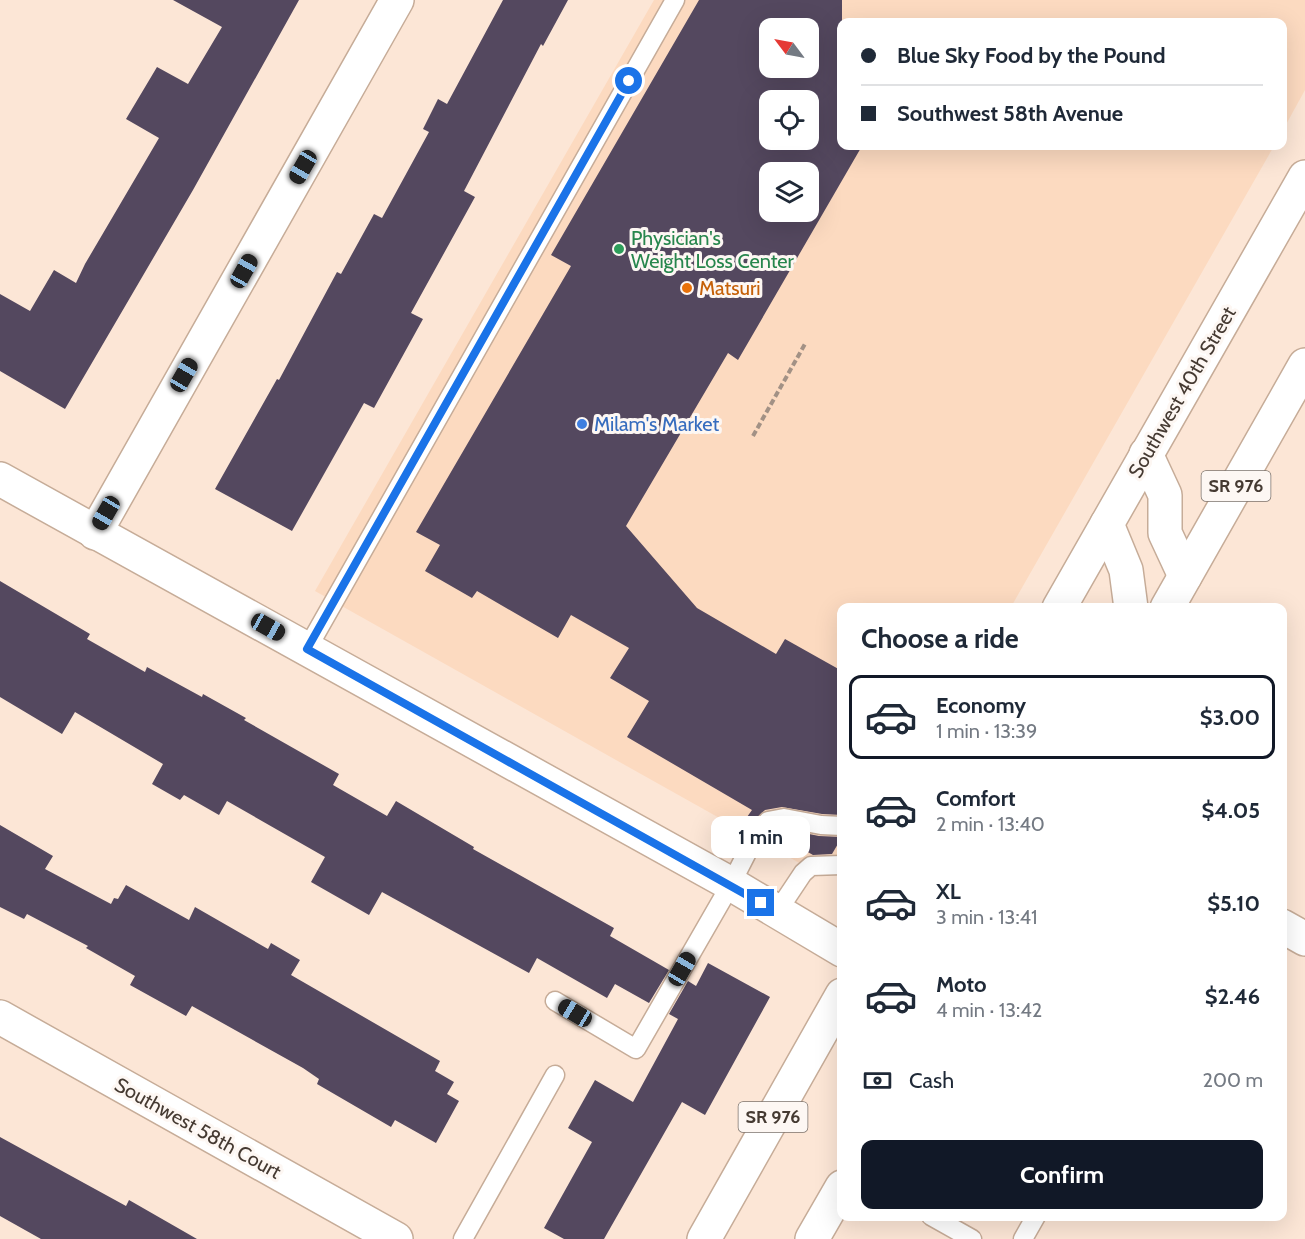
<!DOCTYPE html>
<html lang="en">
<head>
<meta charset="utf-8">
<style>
	body { margin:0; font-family:Cabin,sans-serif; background:#f2f2f3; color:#1f2937; height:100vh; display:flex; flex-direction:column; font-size:22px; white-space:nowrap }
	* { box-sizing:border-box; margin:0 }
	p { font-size:20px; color:#747a83 }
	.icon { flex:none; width:33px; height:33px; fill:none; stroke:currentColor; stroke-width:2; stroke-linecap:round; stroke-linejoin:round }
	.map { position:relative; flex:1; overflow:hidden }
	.drawer { position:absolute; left:837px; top:603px; width:450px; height:618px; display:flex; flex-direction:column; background:#fff; border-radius:12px; box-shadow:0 6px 24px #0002 }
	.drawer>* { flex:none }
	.guide { position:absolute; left:837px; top:18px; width:450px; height:132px; border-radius:12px; box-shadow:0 6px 24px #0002; display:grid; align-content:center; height:132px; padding:0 24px; background:#fff }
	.needle { width:39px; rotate:302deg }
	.buttons { position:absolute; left:759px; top:18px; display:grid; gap:12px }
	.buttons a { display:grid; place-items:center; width:60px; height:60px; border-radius:12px; background:#fff; box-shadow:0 6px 24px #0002; font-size:30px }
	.end { position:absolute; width:27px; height:27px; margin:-14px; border:8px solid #1a73e8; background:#fff; box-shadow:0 0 0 3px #fff }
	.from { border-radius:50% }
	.bubble { position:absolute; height:42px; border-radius:12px; background:#fff; box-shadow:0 6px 24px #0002; font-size:20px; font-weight:700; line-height:42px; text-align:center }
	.car { position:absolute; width:18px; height:36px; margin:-18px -9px; border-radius:8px; box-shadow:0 0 4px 2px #0007; background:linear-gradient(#222 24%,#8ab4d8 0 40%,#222 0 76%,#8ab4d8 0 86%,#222 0) }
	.guide b { display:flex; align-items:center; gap:21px; height:57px; font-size:22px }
	.guide b+b { border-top:2px solid #e0e1e3 }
	.guide i { width:15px; height:15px; background:#1f2937 }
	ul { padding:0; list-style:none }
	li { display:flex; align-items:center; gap:18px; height:84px; margin:0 12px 9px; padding:0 12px; border:3px solid transparent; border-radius:12px }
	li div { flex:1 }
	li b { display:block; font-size:22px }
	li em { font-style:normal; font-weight:700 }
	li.selected { border-color:#111827 }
	li>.icon { width:54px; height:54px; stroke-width:1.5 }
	h2 { padding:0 24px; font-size:27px; line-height:72px }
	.pay { display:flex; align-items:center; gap:15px; height:66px; padding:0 24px; font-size:22px }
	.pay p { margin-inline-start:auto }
	.primary-button { display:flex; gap:12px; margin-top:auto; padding:12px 24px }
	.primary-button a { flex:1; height:69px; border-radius:12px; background:#111827; color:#fff; font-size:24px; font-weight:700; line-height:69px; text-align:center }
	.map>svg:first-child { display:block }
	.built { fill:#fcdac0; fill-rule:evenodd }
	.building { fill:#54485f; fill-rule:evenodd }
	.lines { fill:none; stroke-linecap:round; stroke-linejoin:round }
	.service-casing { stroke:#c6ac98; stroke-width:21 }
	.minor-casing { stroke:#c6ac98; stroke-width:36 }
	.primary-casing { stroke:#c6ac98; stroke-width:36 }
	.path { stroke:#a29185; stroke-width:4; stroke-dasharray:6 3; stroke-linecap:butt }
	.service { stroke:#fff; stroke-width:18 }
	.minor { stroke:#fff; stroke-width:33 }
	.primary { stroke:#fff; stroke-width:33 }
	.route { stroke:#1a73e8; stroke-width:8 }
	.leisure-dot { fill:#2e9e5b; stroke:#fdf7f3; stroke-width:2 }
	.food-dot { fill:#e8710a; stroke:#fdf7f3; stroke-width:2 }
	.shop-dot { fill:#3f7fe0; stroke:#fdf7f3; stroke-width:2 }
	.labels { text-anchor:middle; stroke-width:6; stroke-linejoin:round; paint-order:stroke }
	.shield { fill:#fdf7f3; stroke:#7c736c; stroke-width:1.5 }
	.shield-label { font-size:18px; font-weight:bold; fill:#453a32 }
	.leisure-label { font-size:20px; fill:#27864d; stroke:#fdf7f3; text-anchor:start }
	.food-label { font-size:20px; fill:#c56008; stroke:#fdf7f3; text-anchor:start }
	.street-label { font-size:20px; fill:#453a32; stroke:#fdf7f3 }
	.shop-label { font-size:20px; fill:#366cbe; stroke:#fdf7f3; text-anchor:start }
</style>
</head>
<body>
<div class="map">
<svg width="1305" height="1239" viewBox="0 0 1305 1239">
	<rect width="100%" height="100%" fill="#fce6d6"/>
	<path class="built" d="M654,0H1305V90L1283,130L1282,22H842V146H1274L1011,607L842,608L841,875H839L819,874L315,591ZM770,28H808V68H770ZM770,100H808V140H770ZM770,172H808V212H770Z"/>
	<g class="building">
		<path d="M173,0H299L193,190L65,409L0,371V294L30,311L54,270L76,283L85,264L159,138L126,119L157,67L188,84L222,27Z"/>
		<path d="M503,0H568L543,46L541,44L464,191L475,197L411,313L423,319L374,408L364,403L292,531L215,489L277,379L279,380L337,272L341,274L374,214L382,218L429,132L423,129L438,99L447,104Z"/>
		<path d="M699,0H842V146H862L738,360L728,353L626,526L697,608L776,654L785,639L842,671V815L822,814L782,807L765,810L753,821L747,817L752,810L627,737L649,701L610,678L629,648L571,615L558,638L477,591L472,598L425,571L440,545L416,532L571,266L551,255ZM770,28H808V68H770ZM770,100H808V140H770ZM770,172H808V212H770Z"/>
		<path d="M0,581L90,634L87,639L145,672L147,667L202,697L203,694L246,718L244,720L339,774L333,785L387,816L396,801L474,847L473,849L614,928L610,936L669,970L649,1003L615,984L607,998L537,958L529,973L382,892L369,915L311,882L325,857L227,801L219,815L184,795L180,800L152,784L163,764L75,712L62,734L0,697Z"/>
		<path d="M0,825L53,856L45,869L111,904L114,898L118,899L126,885L189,920L195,907L268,949L271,943L300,960L291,975L440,1061L435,1071L454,1082L447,1094L459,1101L436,1143L395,1120L391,1127L317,1084L319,1079L303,1068L192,1006L186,1016L130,985L135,976L86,948L88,946L27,914L24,919L0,907Z"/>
		<path d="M784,829L819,836L842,837L832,854L813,855L773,832Z"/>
		<path d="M708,963L770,997L705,1115L682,1102L604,1239H564L544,1228L592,1142L568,1128L595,1080L633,1102L678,1019L669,1014L688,981L696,986Z"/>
		<path d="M0,1137L126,1206L129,1200L197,1239H41L0,1216Z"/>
	</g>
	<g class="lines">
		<defs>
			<g id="service">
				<path d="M307,649L675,0"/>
				<path d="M777,912L803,873L811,866L842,865"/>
				<path d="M555,1001L636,1049L731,884L757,833L768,821L784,818L821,825L842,826"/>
				<path d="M931,1216L972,1239"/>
				<path d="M463,1239L555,1075"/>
				<path d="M1023,1239L1036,1216"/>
			</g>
			<g id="minor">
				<path d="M0,479L731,884L842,950"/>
				<path d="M95,533L397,0"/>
				<path d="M1282,926L1305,939"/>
				<path d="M0,1017L396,1239"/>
			</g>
			<g id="primary">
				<path d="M1146,454L1165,495V533L1185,576"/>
				<path d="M1107,524L1126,570L1131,608"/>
				<path d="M1059,608L1305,177"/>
				<path d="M1167,608L1305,365"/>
				<path d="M704,1239L842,995"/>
				<path d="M812,1239L842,1187"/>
			</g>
		</defs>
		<use href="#service" class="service-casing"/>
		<use href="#minor" class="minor-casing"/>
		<use href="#primary" class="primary-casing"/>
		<path class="path" d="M753,436L805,344"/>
		<use href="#service" class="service"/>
		<use href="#minor" class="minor"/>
		<use href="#primary" class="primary"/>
	</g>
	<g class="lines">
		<path class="route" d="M629,81L307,649L761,903"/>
	</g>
	<circle class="leisure-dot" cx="619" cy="249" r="6"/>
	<circle class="food-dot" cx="687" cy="288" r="6"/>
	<circle class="shop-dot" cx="582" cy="424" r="6"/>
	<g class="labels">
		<g class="shield">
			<rect x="1201.5" y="471" width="69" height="30" rx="4.5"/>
			<rect x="738.5" y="1102" width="69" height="30" rx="4.5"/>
		</g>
		<g class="shield-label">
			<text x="1236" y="492">SR 976</text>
			<text x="773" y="1123">SR 976</text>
		</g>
		<g class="leisure-label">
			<text x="631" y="245">Physician's<tspan x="631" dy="23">Weight Loss Center</tspan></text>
		</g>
		<g class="food-label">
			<text x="699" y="295">Matsuri</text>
		</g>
		<g class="street-label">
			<text transform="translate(1182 392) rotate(-60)" y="7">Southwest 40th Street</text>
			<text transform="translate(198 1128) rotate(29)" y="7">Southwest 58th Court</text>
		</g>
		<g class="shop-label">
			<text x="594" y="431">Milam's Market</text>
		</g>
	</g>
</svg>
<div class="buttons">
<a><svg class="needle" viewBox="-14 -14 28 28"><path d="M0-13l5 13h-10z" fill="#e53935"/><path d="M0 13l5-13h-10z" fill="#747a83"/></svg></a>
<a><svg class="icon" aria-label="locate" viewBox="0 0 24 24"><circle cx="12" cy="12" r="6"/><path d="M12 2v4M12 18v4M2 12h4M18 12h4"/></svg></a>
<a><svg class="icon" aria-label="layers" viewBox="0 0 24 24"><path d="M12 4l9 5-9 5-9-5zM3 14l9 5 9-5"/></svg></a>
</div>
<i class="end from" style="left:629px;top:81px"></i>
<i class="end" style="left:761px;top:903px"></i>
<div class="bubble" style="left:711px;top:816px;width:99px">1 min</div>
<i class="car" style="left:303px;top:167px;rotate:210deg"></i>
<i class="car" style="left:244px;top:271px;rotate:29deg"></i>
<i class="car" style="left:184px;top:375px;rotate:30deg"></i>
<i class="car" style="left:106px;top:513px;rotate:210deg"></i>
<i class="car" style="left:268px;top:627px;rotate:119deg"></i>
<i class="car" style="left:682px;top:969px;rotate:30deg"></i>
<i class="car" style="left:575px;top:1013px;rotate:301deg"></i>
<div class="guide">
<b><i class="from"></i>Blue Sky Food by the Pound</b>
<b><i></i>Southwest 58th Avenue</b>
</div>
<section class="drawer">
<h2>Choose a ride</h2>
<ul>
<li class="selected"><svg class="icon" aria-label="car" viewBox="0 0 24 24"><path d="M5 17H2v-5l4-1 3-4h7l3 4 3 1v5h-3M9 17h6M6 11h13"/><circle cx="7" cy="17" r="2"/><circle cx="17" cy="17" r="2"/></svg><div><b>Economy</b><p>1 min · 13:39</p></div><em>$3.00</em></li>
<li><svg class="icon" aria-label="car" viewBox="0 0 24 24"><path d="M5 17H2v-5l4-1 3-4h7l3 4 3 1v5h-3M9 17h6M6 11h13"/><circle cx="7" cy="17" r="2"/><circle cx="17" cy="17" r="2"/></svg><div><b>Comfort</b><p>2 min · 13:40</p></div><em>$4.05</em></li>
<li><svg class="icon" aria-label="car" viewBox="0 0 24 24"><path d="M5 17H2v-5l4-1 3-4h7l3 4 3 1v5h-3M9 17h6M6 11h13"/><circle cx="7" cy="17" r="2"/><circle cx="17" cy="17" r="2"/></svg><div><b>XL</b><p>3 min · 13:41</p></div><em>$5.10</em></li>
<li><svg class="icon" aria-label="car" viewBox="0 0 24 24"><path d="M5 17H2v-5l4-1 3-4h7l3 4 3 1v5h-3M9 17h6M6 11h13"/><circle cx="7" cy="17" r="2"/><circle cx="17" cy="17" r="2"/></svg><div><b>Moto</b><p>4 min · 13:42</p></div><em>$2.46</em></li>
</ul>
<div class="pay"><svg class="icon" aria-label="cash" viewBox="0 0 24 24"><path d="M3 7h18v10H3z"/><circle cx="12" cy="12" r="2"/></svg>Cash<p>200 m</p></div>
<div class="primary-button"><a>Confirm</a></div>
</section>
</div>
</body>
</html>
